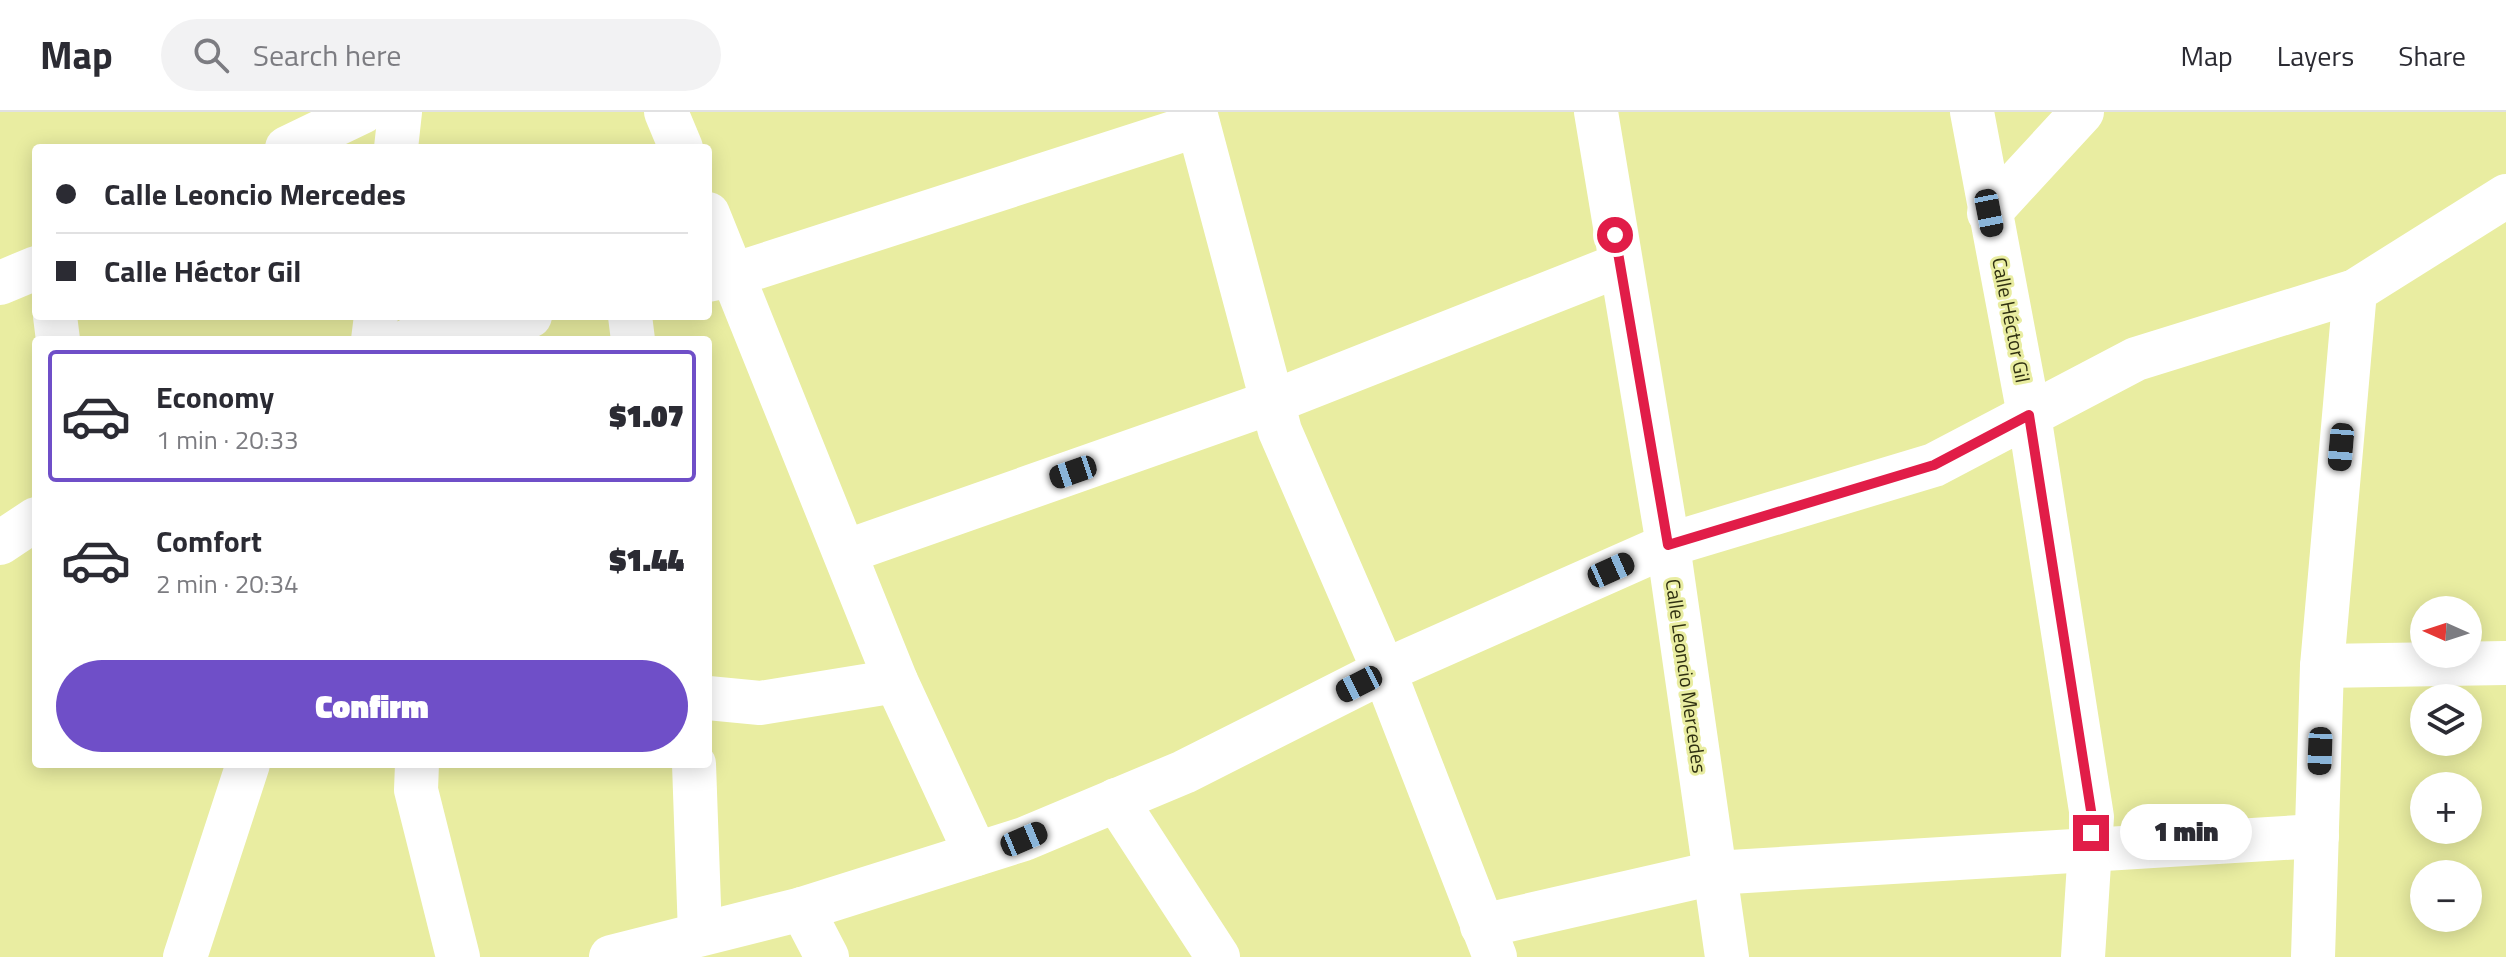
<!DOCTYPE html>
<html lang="en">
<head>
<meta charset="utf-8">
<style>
	body { margin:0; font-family:"Titillium Web",sans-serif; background:#f2f2f3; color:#2b2b33; height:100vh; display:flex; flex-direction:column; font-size:30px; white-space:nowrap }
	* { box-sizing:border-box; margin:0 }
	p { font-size:26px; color:#7c7c81 }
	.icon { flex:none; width:44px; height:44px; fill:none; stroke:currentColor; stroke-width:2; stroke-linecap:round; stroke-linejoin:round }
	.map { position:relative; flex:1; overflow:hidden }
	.details { position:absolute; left:32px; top:224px; width:680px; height:432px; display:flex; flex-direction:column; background:#fff; border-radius:8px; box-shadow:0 4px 20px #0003 }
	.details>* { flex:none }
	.guide { position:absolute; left:32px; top:32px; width:680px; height:176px; border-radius:8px; box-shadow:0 4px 20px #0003; display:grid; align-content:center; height:176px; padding:0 24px; background:#fff }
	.needle { width:52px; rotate:273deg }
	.controls { position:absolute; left:2410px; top:484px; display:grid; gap:16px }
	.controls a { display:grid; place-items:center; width:72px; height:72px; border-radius:50%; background:#fff; box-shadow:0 4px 20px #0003; font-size:40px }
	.end { position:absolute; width:36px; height:36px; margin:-18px; border:10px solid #e11d48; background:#fff; box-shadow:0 0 0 4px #fff }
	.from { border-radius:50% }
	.bubble { position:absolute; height:56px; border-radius:28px; background:#fff; box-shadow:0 4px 20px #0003; font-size:26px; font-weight:800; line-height:56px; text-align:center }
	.car { position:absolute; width:24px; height:48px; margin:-24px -12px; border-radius:10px; box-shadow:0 0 6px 2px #0007; background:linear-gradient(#222 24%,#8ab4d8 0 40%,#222 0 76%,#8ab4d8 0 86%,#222 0) }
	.guide b { display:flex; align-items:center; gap:28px; height:76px; font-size:30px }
	.guide b+b { border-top:2px solid #e1e1e2 }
	.guide i { width:20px; height:20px; background:#2b2b33 }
	ul { padding:14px 0 0; list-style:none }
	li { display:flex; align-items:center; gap:24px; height:132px; margin:0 16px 12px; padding:0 8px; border:4px solid transparent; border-radius:8px }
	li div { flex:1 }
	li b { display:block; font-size:30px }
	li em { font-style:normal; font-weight:800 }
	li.selected { border-color:#6f4fc8 }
	li>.icon { width:72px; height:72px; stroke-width:1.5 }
	.button { display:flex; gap:16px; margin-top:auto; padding:16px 24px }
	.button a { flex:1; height:92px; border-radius:48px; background:#6f4fc8; color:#fff; font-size:32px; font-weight:800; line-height:92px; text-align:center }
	header { display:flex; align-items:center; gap:48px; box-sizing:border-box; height:112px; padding:0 40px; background:#fff; border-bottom:2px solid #e1e1e2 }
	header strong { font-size:38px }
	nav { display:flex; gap:44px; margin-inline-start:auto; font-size:28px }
	.search { width:560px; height:72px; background:#f2f2f3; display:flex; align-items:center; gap:20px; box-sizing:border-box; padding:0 28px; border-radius:44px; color:#7c7c81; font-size:30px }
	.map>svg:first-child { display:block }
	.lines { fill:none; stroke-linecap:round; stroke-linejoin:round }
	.street { stroke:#fff; stroke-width:44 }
	.secondary { stroke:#fff; stroke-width:44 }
	.route { stroke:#e11d48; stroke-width:10 }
	.labels { text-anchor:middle; stroke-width:6; stroke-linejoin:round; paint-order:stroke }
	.street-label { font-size:20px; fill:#2f3011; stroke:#e9eda1 }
</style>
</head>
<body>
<header>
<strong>Map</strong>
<div class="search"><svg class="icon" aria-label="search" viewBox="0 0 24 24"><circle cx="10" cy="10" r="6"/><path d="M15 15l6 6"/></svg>Search here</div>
<nav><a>Map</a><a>Layers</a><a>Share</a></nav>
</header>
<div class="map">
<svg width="2506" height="845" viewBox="0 0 2506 845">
	<rect width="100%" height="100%" fill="#e9eda1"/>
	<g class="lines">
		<g class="street">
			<path d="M666,0L681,36"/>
			<path d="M1195,0L1280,319L1384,559L1495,845"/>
			<path d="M1596,0L1668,433L1727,845"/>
			<path d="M1972,0L2029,303L2092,705L2083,845"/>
			<path d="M396,36L400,0"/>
			<path d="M1989,101L2082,0"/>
			<path d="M708,102L896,569L976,742"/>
			<path d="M708,168L733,163L1198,13"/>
			<path d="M55,204L58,228"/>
			<path d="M630,204L633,228"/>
			<path d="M373,228L376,204"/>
			<path d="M409,228L530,204"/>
			<path d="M0,431L36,407"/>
			<path d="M845,440L1272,290L1620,153"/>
			<path d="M2322,554L2506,551"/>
			<path d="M708,586L760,591L896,569"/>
			<path d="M417,652L416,678L458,845"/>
			<path d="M694,652L700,822"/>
			<path d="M1116,688L1218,845"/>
			<path d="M802,797L827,845"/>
			<path d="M1482,814L1714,761L2317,724"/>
			<path d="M185,845L248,652"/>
			<path d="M611,845L802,797L1024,727L1184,660L1384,559L1668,433L1934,353L2136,247L2355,179L2506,84"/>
			<path d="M2313,845L2322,554L2355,179"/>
		</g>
		<g class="secondary">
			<path d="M287,36L362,0"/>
			<path d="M0,171L36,156"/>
		</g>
	</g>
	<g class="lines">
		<path class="route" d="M1615,123L1668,433L1934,353L2029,303L2092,705L2091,721"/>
	</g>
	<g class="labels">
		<g class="street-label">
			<text transform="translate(2011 208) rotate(79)" y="7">Calle Héctor Gil</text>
			<text transform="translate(1686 564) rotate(82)" y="7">Calle Leoncio Mercedes</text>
		</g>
	</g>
</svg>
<div class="controls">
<a><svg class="needle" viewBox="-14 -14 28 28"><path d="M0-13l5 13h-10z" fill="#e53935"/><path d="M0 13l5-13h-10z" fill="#7c7c81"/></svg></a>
<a><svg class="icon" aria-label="layers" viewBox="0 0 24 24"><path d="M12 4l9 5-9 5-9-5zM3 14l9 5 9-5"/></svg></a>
<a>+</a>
<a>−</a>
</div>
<i class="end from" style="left:1615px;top:123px"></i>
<i class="end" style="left:2091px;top:721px"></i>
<div class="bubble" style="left:2120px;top:692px;width:132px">1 min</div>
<i class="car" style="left:1989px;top:101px;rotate:169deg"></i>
<i class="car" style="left:2341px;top:335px;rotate:185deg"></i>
<i class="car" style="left:1073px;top:360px;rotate:251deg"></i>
<i class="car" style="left:1611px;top:458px;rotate:66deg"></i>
<i class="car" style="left:1359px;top:572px;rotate:243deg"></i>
<i class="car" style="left:2320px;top:639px;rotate:182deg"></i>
<i class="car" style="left:1024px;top:727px;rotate:67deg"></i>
<div class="guide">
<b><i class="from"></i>Calle Leoncio Mercedes</b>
<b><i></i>Calle Héctor Gil</b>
</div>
<section class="details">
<ul>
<li class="selected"><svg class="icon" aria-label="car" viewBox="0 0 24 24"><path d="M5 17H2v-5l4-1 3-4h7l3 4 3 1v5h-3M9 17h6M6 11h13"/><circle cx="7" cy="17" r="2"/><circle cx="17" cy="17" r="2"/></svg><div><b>Economy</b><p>1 min · 20:33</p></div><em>$1.07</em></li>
<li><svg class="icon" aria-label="car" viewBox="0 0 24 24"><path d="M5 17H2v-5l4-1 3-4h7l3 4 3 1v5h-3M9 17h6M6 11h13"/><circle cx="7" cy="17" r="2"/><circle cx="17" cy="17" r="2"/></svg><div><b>Comfort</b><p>2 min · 20:34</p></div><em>$1.44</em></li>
</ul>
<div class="button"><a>Confirm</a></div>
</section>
</div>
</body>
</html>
